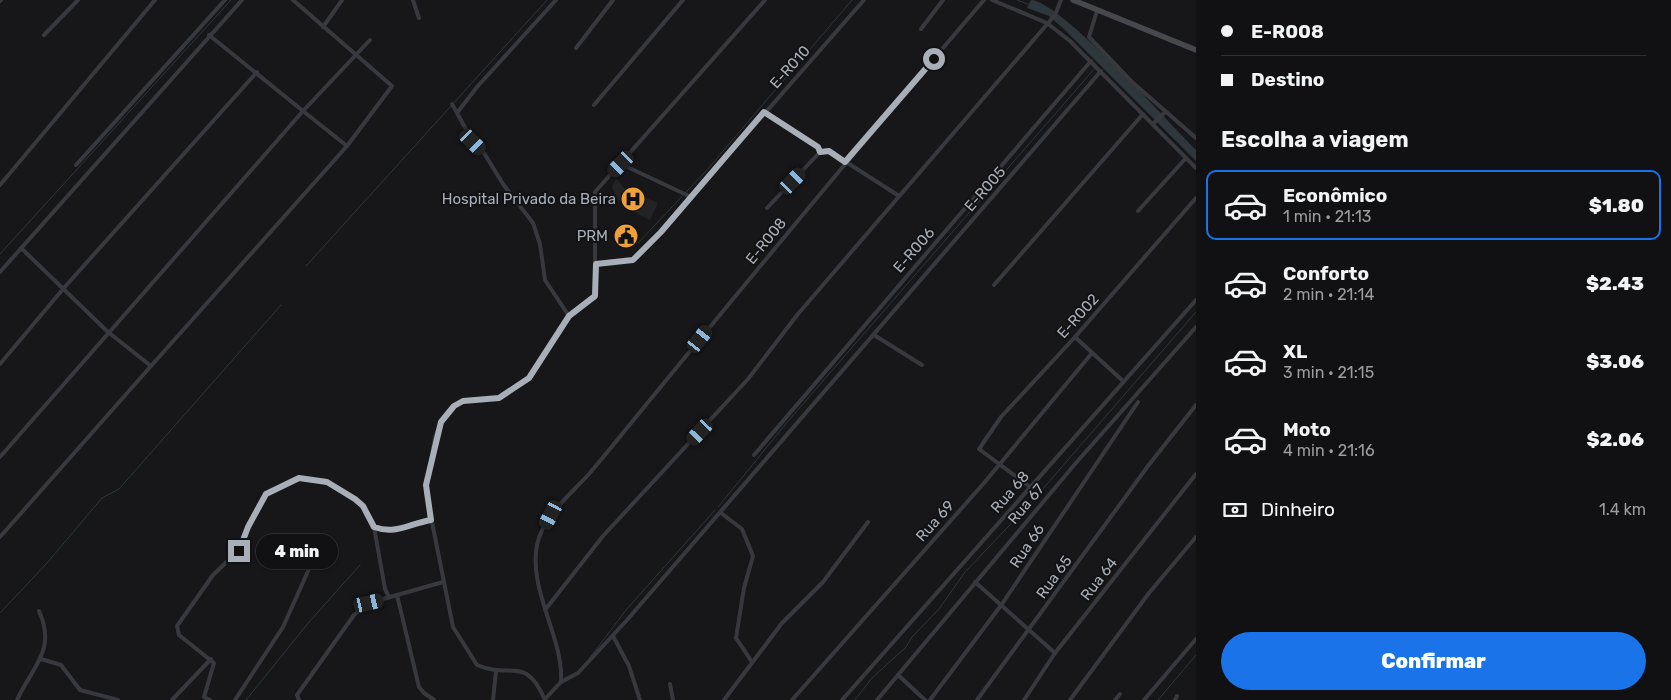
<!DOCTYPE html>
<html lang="pt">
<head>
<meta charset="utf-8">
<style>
	body { margin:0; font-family:Rubik,sans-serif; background:#1a1a1c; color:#f1f3f6; height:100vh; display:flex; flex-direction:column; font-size:19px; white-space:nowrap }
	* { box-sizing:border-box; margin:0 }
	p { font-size:16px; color:#9c9da0 }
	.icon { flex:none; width:28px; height:28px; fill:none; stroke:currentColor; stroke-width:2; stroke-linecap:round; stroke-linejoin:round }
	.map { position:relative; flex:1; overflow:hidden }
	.details { display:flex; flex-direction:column; background:#111113; width:475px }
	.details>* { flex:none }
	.banner { display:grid; align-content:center; height:110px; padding:0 25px; background:#111113 }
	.end { position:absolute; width:22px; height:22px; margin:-11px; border:6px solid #a9afb8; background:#111; box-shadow:0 0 0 2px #111 }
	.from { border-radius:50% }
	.bubble { position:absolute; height:35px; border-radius:18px; background:#111113; box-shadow:0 1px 4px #0004,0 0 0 1px #303133; font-size:16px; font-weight:800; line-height:35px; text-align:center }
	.car { position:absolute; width:15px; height:30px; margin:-15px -8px; border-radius:6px; box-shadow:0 0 4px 1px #0007; background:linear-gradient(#222 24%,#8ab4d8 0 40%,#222 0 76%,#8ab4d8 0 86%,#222 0) }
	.banner b { display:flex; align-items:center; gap:18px; height:48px; font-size:19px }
	.banner b+b { border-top:1px solid #303133 }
	.banner i { width:12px; height:12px; background:#f1f3f6 }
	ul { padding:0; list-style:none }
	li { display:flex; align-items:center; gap:15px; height:70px; margin:0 10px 8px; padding:0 15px; border:2px solid transparent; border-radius:10px }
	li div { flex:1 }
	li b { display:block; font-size:19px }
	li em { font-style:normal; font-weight:800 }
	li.active { border-color:#1a73e8 }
	li>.icon { width:45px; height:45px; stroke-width:1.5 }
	h2 { padding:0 25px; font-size:22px; line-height:60px }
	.pay { display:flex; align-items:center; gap:12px; height:55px; padding:0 25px; font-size:19px }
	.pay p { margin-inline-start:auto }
	.action { display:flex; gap:10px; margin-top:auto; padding:10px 25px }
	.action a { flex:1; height:58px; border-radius:30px; background:#1a73e8; color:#fff; font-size:20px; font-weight:800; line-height:58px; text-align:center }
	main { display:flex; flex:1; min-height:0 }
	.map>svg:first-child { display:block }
	.built { fill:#232326 }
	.water { fill:#2d373c }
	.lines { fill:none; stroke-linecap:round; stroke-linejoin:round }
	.stream { stroke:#2d373c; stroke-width:1 }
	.street { stroke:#38393e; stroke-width:4 }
	.secondary { stroke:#46484d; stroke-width:5.5 }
	.route { stroke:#a9afb8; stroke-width:6 }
	.labels { text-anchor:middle; stroke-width:4; stroke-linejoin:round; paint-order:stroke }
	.street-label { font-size:15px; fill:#a9afb8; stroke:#121214 }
	.poi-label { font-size:15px; fill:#a9afb8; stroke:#121214; text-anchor:end }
</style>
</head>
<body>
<main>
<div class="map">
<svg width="1196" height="700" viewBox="0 0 1196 700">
	<rect width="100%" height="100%" fill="#171719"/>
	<path class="built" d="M616,178L625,189L658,203L650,220L630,210L618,200L612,187Z"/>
	<path class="water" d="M1031,0C1059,0 1170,124 1196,150V161L1066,31L1049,16L1027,8Z"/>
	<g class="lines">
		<g class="stream">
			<path d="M1017,0L1030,5"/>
			<path d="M638,243L706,171L852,0"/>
			<path d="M0,254L231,0"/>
			<path d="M306,266L547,0"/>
			<path d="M718,507L789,420L1095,68"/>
			<path d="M0,613L47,563L102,498L119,489L281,305"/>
			<path d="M589,659L626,610L715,510"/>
			<path d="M246,700L309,622L360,565"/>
			<path d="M855,700L872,678L906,647L912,637L939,609L965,572L1028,506L1196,312"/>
			<path d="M1158,700L1196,655"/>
		</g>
		<g class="street">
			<path d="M413,0L419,18"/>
			<path d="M992,0L1047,23L1070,41L1196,168"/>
			<path d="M0,1L1,0"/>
			<path d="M1097,11L1089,37L1132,82L1196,138"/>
			<path d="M323,27L342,0"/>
			<path d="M921,29L943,0"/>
			<path d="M44,35L78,0"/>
			<path d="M576,48L613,0"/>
			<path d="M452,104L472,140L484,153L503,184L533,223L540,244L545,280L569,316"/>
			<path d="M594,105L683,0"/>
			<path d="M764,112L818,147L820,152L767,208"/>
			<path d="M457,113L477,87L556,0"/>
			<path d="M1153,124L1165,112"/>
			<path d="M347,146L303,111L370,40"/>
			<path d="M820,152L829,151L899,196"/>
			<path d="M621,164L691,197"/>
			<path d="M76,165L225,0"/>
			<path d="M0,185L155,0"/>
			<path d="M1138,211L1186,158"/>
			<path d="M596,265L633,260L661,232L864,0"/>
			<path d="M0,272L242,0"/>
			<path d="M994,285L1143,114"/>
			<path d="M874,335L922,365"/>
			<path d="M1075,337L1123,381"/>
			<path d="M0,364L63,289L257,72"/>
			<path d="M151,366L347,146L392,86L293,0"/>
			<path d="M754,455L1091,61"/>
			<path d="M0,457L303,111L209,35"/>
			<path d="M1030,487L979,449L1001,417L1075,337L1196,198"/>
			<path d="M721,513L742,529L753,556L744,588L736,638L752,662"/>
			<path d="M374,527C396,535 409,524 431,520"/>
			<path d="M0,537L151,366L108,332L21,248"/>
			<path d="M975,582L1055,653"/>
			<path d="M397,595L419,687L424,693L434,700"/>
			<path d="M545,610L603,536L748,379L798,314L1055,15L1061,0"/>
			<path d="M613,636L629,666L640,700"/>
			<path d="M41,659L61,665L80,690L118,700"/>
			<path d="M898,675L925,700"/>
			<path d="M561,682C564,638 528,591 537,545C543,516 570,495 589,474C602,459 614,444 627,428C745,284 863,141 984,0"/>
			<path d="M670,684L673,700"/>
			<path d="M545,699L561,682L578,673L627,620L1101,71"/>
			<path d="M17,700C32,667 57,650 39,611"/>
			<path d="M172,700L211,659"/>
			<path d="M210,700L204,697L214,663L179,635L177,626L213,575L242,547L248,527L266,495L299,478L327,482L363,506L374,527L385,589L389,597"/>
			<path d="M235,700L283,627L309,569"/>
			<path d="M299,700L297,695L354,615L369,603L443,582"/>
			<path d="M493,700L496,671"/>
			<path d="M545,700C525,654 511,680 477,665L453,627L426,492L435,437L441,422L454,406L463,401L499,398L529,379L569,316L595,296V192L765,0"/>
			<path d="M724,700L782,623L823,582L868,522"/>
			<path d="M792,700L984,483L1092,353"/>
			<path d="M842,700L1196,300"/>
			<path d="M877,700L1075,464L1196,327"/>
			<path d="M930,700L1002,604L1138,402"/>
			<path d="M977,700L1148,466L1196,405"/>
			<path d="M1024,700L1055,653L1196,474"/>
			<path d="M1070,700L1149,593L1196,537"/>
			<path d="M1115,700L1120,694"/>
			<path d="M1144,700L1196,639"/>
			<path d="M1175,700L1177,696"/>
		</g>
		<path class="secondary" d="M1073,0L1196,50"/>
	</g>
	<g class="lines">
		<path class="route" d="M239,551L248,527L266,494L299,478L327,482L355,499L363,506L374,527C396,535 408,524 431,520L426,485L441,422L454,406L463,401L499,398L529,378L569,316L595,296L596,264L633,260L661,232L764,112L818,147L820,152L829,151L845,162L934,59"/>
	</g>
	<defs>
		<symbol id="hospital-disc" viewBox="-11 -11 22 22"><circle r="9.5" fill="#eea03a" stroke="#121214"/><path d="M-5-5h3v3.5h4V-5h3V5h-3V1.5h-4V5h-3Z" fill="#111"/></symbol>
		<symbol id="civic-disc" viewBox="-11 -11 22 22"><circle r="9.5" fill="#eea03a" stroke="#121214"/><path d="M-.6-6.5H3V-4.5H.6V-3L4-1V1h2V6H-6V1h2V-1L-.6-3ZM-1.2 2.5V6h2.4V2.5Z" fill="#111"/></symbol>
	</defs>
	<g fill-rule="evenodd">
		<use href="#hospital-disc" x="619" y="185" width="28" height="28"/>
		<use href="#civic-disc" x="612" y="222" width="28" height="28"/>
	</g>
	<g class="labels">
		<g class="street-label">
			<text transform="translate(790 67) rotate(-48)" y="5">E-R010</text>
			<text transform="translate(985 189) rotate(-49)" y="5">E-R005</text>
			<text transform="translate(766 241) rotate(-51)" y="5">E-R008</text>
			<text transform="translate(914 250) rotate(-49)" y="5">E-R006</text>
			<text transform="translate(1078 316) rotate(-48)" y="5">E-R002</text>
			<text transform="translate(1010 492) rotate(-49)" y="5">Rua 68</text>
			<text transform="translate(1026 504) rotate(-50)" y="5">Rua 67</text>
			<text transform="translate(935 521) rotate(-48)" y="5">Rua 69</text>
			<text transform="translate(1027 546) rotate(-56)" y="5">Rua 66</text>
			<text transform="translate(1054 577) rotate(-54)" y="5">Rua 65</text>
			<text transform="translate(1099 579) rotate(-52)" y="5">Rua 64</text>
		</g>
		<g class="poi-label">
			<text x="616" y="204">Hospital Privado da Beira</text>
			<text x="608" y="241">PRM</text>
		</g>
	</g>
</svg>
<i class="end from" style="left:934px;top:59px"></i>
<i class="end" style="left:239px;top:551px"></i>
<div class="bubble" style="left:256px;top:534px;width:82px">4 min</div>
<i class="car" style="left:473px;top:142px;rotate:135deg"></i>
<i class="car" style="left:621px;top:164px;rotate:224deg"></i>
<i class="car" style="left:793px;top:181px;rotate:44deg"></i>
<i class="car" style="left:700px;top:339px;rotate:39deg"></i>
<i class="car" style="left:700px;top:432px;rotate:223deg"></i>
<i class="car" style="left:551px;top:515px;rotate:208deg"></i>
<i class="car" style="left:369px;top:603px;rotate:77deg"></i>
</div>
<section class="details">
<div class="banner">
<b><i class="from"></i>E-R008</b>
<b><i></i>Destino</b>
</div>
<h2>Escolha a viagem</h2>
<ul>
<li class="active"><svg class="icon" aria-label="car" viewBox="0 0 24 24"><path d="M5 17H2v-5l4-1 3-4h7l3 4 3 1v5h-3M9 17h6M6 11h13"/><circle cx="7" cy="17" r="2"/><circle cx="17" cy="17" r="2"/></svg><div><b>Econômico</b><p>1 min · 21:13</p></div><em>$1.80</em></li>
<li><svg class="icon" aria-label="car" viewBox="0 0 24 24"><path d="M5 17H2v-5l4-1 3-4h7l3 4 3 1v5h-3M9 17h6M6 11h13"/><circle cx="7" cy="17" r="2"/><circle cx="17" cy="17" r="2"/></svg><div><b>Conforto</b><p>2 min · 21:14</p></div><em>$2.43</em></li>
<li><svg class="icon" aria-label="car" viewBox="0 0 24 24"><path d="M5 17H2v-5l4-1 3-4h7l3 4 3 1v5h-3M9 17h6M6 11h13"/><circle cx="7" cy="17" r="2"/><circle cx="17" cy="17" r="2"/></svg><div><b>XL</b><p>3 min · 21:15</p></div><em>$3.06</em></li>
<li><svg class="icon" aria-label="car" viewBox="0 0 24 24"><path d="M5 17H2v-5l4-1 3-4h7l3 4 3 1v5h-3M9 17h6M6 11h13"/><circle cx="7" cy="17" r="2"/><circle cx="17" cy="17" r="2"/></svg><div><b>Moto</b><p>4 min · 21:16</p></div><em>$2.06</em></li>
</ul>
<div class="pay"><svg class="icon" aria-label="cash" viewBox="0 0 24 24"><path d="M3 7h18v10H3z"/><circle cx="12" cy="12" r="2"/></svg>Dinheiro<p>1.4 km</p></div>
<div class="action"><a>Confirmar</a></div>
</section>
</main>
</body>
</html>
